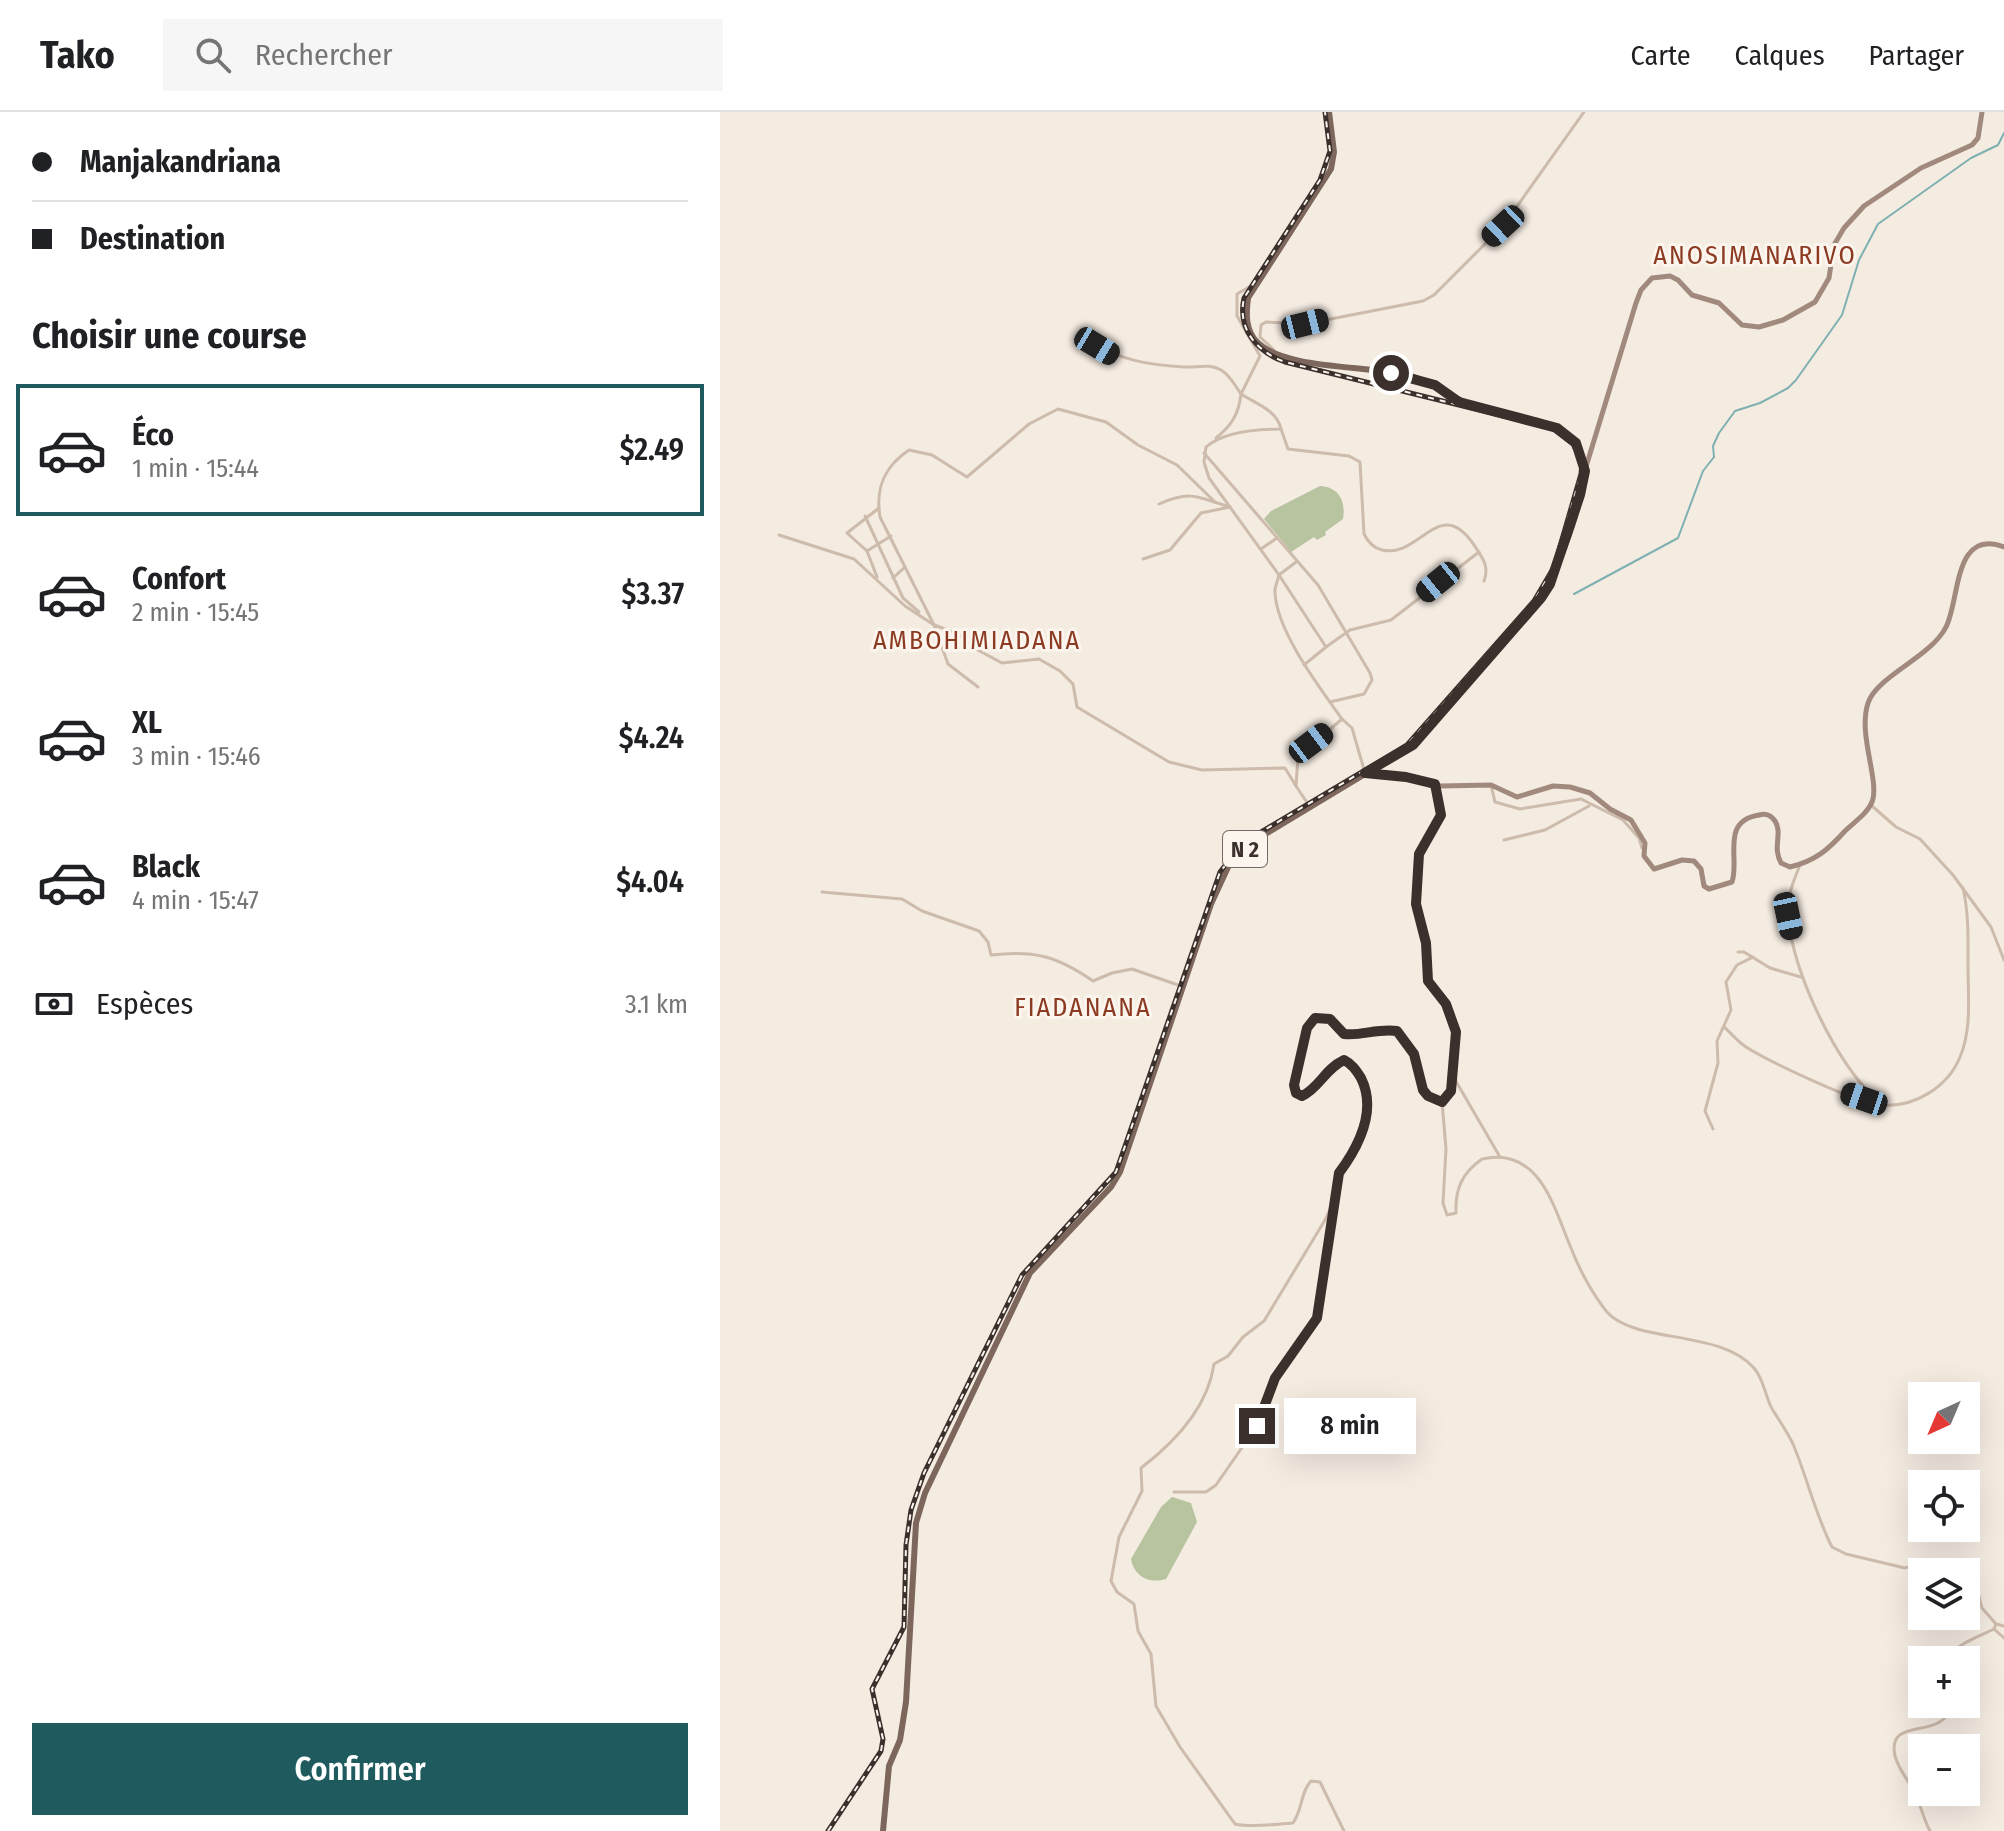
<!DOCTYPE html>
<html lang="fr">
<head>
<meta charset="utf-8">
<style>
	body { margin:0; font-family:"Fira Sans Condensed",sans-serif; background:#f6f6f6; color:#202124; height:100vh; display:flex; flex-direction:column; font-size:30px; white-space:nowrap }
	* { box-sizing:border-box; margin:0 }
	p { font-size:26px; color:#757577 }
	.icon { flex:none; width:44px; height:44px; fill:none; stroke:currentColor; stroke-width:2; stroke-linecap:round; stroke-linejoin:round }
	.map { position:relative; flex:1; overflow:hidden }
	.panel { display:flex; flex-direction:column; background:#fff; width:720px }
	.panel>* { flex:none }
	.top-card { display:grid; align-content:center; height:176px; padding:0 32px; background:#fff }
	.needle { width:52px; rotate:224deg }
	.controls { position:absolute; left:1188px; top:1270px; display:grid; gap:16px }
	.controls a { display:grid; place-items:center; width:72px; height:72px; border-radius:0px; background:#fff; box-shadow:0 8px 32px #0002; font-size:40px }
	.end { position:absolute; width:36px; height:36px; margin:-18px; border:10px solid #3b302b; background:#fff; box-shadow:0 0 0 4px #fff }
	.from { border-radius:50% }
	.bubble { position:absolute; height:56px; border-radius:0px; background:#fff; box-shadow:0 8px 32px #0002; font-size:26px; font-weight:600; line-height:56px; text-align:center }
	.car { position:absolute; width:24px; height:48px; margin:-24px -12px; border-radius:10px; box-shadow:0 0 6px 2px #0007; background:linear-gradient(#222 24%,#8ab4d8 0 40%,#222 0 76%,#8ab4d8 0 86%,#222 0) }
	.top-card b { display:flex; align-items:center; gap:28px; height:76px; font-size:30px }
	.top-card b+b { border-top:2px solid #e0e0e0 }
	.top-card i { width:20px; height:20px; background:#202124 }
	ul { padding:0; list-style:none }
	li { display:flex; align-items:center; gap:24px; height:132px; margin:0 16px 12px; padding:0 16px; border:4px solid transparent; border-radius:0px }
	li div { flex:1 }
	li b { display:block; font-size:30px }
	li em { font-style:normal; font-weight:600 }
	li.on { border-color:#1f5a5e }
	li>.icon { width:72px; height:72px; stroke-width:1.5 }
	h2 { padding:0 32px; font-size:36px; line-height:96px }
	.pay { display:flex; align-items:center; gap:20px; height:88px; padding:0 32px; font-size:30px }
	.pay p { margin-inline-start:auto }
	.primary-button { display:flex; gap:16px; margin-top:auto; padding:16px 32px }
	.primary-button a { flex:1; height:92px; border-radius:0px; background:#1f5a5e; color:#fff; font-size:32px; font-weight:600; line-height:92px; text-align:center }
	header { display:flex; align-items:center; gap:48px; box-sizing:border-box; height:112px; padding:0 40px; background:#fff; border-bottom:2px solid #e0e0e0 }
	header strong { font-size:38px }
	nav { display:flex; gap:44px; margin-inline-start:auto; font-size:28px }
	.search { width:560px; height:72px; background:#f6f6f6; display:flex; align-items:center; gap:20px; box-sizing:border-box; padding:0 28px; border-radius:0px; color:#757577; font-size:30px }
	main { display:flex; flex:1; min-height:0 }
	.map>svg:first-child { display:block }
	.green { fill:#b8c4a0 }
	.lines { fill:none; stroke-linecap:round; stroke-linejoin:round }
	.stream { stroke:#7fb0b2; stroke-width:2 }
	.street { stroke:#cdbbac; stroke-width:3 }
	.secondary { stroke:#a18a7d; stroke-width:5 }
	.primary { stroke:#7d675c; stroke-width:6 }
	.rail-casing { stroke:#3b302b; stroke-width:5 }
	.rail { stroke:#fbf5ee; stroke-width:2; stroke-dasharray:6; stroke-linecap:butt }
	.route { stroke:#3b302b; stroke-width:10 }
	.labels { text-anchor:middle; stroke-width:6; stroke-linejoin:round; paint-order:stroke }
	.shield { fill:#fbf5ee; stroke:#756b66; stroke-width:2 }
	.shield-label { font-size:22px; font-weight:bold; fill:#3b302b }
	.neighbourhood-label { font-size:26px; letter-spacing:2px; fill:#8c3b22; stroke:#fbf5ee }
</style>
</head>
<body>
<header>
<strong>Tako</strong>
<div class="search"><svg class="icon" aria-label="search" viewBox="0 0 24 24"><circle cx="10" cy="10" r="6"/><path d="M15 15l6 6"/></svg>Rechercher</div>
<nav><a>Carte</a><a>Calques</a><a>Partager</a></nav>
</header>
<main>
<section class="panel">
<div class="top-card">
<b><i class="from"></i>Manjakandriana</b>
<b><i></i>Destination</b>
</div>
<h2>Choisir une course</h2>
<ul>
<li class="on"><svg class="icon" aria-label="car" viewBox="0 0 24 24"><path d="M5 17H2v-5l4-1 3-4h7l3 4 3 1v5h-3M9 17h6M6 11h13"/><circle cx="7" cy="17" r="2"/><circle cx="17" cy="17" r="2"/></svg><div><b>Éco</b><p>1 min · 15:44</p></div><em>$2.49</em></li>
<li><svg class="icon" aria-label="car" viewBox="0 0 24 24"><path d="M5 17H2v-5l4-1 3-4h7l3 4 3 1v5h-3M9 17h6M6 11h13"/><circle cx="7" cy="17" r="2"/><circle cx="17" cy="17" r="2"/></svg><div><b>Confort</b><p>2 min · 15:45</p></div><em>$3.37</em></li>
<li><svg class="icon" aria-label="car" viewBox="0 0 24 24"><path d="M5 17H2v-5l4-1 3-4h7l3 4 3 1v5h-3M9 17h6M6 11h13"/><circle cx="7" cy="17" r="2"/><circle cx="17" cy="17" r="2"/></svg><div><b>XL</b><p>3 min · 15:46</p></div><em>$4.24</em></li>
<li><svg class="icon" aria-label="car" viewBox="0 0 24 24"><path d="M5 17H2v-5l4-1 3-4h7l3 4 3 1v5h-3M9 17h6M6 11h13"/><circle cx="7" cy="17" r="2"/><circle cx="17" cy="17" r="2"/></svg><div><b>Black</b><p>4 min · 15:47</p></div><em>$4.04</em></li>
</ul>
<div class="pay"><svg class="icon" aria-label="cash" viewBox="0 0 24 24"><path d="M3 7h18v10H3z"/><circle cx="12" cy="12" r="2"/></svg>Espèces<p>3.1 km</p></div>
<div class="primary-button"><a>Confirmer</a></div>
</section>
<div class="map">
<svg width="1284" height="1719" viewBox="0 0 1284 1719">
	<rect width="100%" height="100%" fill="#f4ebe1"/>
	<g class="green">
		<path d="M600,374C619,375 626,389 623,407L605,420L606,423L597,428L594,425L571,440L544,407L551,399Z"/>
		<path d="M452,1385L471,1391L477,1410L446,1467C429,1472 414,1465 411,1447L441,1395Z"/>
	</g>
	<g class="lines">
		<path class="stream" d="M854,482L958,426L983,359L994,345L993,334L999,321L1015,299L1040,291L1068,276L1076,268L1122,203L1139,148L1158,112L1251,46L1278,33L1284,21"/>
		<g class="street">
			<path d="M536,171L517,182V204L540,244L521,282C536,292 557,298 561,317C537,317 504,319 486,335L484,350L489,366L559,463C558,469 554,475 555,481C557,520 600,576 622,607L578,645L576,674L590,695"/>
			<path d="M368,227C397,248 428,253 464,255C477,256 489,251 501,258C511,264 515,274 521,282C519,302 511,314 496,326"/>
			<path d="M554,238L540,225L541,213L546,210L585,212L703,189L714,183L783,114L864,0"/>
			<path d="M561,317L568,337L629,344L640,350L644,422C648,430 653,436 662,438C701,447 720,379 756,436C764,448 769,455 764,469"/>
			<path d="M484,341L598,473L650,561L652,568L644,582L610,590"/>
			<path d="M495,390L457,353L418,333L386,310L338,297L309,312L247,365L212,343L189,338C165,354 155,375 160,405L214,513L236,521L256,537L282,551L319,547L340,559L353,572L357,595L449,650L482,658L565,656L576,674"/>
			<path d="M439,392C471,378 477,385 507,394"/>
			<path d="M145,404L183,486L199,500"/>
			<path d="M59,423L134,447L185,494L214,513L228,552L258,575"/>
			<path d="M541,437L557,426"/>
			<path d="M147,439L171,424"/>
			<path d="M423,447L450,438L481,401L510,395"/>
			<path d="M576,450L559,463L606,535L584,553"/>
			<path d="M157,465L147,439L127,421L159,396"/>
			<path d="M173,466L185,455"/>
			<path d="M606,535L630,518L671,508L759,440"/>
			<path d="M622,607L632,616L645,661"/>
			<path d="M771,673L775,690L800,697L861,687L903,708L919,726L922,736"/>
			<path d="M1152,694L1176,715L1200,727L1233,763L1271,815L1284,848"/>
			<path d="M784,728L825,718L869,694"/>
			<path d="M1080,753C1073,770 1066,787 1068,806C1075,865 1115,949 1158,990"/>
			<path d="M102,780L182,787L202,799L259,819L268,830L271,843C314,838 337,844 373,869L392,861L412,857L461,874"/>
			<path d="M1018,840H1024L1050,856L1081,865"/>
			<path d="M1004,915C1011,921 1018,930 1026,935C1050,950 1136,991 1161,993C1194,996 1228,975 1240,945C1252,917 1248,884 1248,854C1248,828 1249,802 1243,776"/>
			<path d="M734,966L780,1045"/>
			<path d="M722,990L726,1037L723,1091L727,1103L736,1101C735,1077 742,1061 762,1047C820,1034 834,1096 851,1136C859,1157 873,1183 887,1200C915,1232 1000,1217 1034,1256C1043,1266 1045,1282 1051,1295C1058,1307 1067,1319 1073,1332C1087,1365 1095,1402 1112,1435L1126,1442L1185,1456L1203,1450L1229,1448L1252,1458L1262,1496L1276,1512L1274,1517C1258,1525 1234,1533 1226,1548"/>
			<path d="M993,1017L985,999L998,951L997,929L1011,898L1006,870L1017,853L1033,845"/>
			<path d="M616,1084L605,1108L544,1209L523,1225L508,1244L494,1252C488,1295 455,1330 421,1356L422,1379L399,1425L391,1469L397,1480L414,1492L418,1519L431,1542L436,1594L460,1635L515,1712C532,1716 555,1712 573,1711C583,1697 580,1681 591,1669L600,1670L624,1719"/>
			<path d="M454,1380H486L496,1373L537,1314L555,1266L597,1206L619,1061C639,1034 657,998 641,966C636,958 632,952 624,948C605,956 599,976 582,984L576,981L574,973L587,916L595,906L610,907L624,922C642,924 658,916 677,919L694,942L708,984L722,990L731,979L736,920L726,892L708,869L706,831L696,792L699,742L721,703L715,672"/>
			<path d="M1276,1512L1284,1514"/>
			<path d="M1274,1517L1284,1526"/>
			<path d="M1210,1719C1204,1708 1201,1695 1196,1683C1190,1670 1179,1659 1175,1644C1166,1602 1224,1631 1232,1592"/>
		</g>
		<g class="secondary">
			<path d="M865,358L916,191L921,178L932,166L950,164L958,168L972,183L999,191L1022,213L1039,215L1063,208L1095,190L1109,166L1114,133L1124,116L1144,94L1201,56L1252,33L1258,26L1262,0"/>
			<path d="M646,662L686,665L720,674L771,673L797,685L833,674L850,675L870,681L890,697L911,708L925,731L924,744L934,757L962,748L974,749L981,757L984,774L989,777L1012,770C1020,747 1000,709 1039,703C1046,701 1051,703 1055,709C1063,721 1052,735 1061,751L1070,755C1095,749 1108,738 1125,719C1134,710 1149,701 1153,687C1158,664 1138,622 1148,591C1157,564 1211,545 1226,515C1240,489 1233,415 1284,435"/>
		</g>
		<path class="primary" d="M163,1719L169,1654L180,1628L186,1590L196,1411L205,1381L310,1161L391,1075L400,1060L491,792L509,753L529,732L693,633L821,486C837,462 863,390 864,361C865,348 858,331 848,323C826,306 788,304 761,297C735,289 717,272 690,264C650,253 566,258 538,231C525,219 526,202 528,186L611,57L614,40L609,0"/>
		<defs>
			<path id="rail" d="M108,1719L161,1639L163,1627L152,1577L184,1515L186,1433L191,1398L204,1361L302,1163L396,1060L500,760L518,737L531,726L687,633L814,489L834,455L861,362L862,350L853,332L832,316L565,250C537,240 517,217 524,186L600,68L610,39L605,0"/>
		</defs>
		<use href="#rail" class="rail-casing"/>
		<use href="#rail" class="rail"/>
	</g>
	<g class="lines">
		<path class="route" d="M537,1314L555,1266L597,1206L619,1061C639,1034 657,998 641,966C636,958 632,952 624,948C605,957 599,976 582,984L576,981L574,973L587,916L595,906L610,907L624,922C642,924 658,916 677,919L694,942L703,978L708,984L722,990L731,979L736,920L726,892L708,869L706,831L696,792L699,742L721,703L715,672L686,665L645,661L693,633L821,486L830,472L860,383L865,359L856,331L837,316L739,290L715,273L671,261"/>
	</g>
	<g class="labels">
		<rect class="shield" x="503" y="719" width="44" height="36" rx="6"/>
		<g class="shield-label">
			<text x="525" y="745">N 2</text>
		</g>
		<g class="neighbourhood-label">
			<text x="1035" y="152">ANOSIMANARIVO</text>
			<text x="257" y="537">AMBOHIMIADANA</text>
			<text x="363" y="904">FIADANANA</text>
		</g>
	</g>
</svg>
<div class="controls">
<a><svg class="needle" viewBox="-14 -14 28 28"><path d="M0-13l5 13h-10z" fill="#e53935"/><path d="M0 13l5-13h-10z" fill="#757577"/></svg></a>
<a><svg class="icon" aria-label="locate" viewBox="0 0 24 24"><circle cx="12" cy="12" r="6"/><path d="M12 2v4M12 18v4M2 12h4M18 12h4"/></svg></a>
<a><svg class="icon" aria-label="layers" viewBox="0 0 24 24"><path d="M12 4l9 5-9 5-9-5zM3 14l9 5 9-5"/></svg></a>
<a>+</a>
<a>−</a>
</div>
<i class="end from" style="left:671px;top:261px"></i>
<i class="end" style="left:537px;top:1314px"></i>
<div class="bubble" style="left:564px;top:1286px;width:132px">8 min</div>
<i class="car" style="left:783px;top:114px;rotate:227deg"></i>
<i class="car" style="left:585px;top:212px;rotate:76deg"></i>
<i class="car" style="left:377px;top:234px;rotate:121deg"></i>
<i class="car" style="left:718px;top:470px;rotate:231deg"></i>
<i class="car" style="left:591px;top:631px;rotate:53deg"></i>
<i class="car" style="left:1068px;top:804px;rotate:168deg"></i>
<i class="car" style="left:1144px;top:987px;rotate:289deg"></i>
</div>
</main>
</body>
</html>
